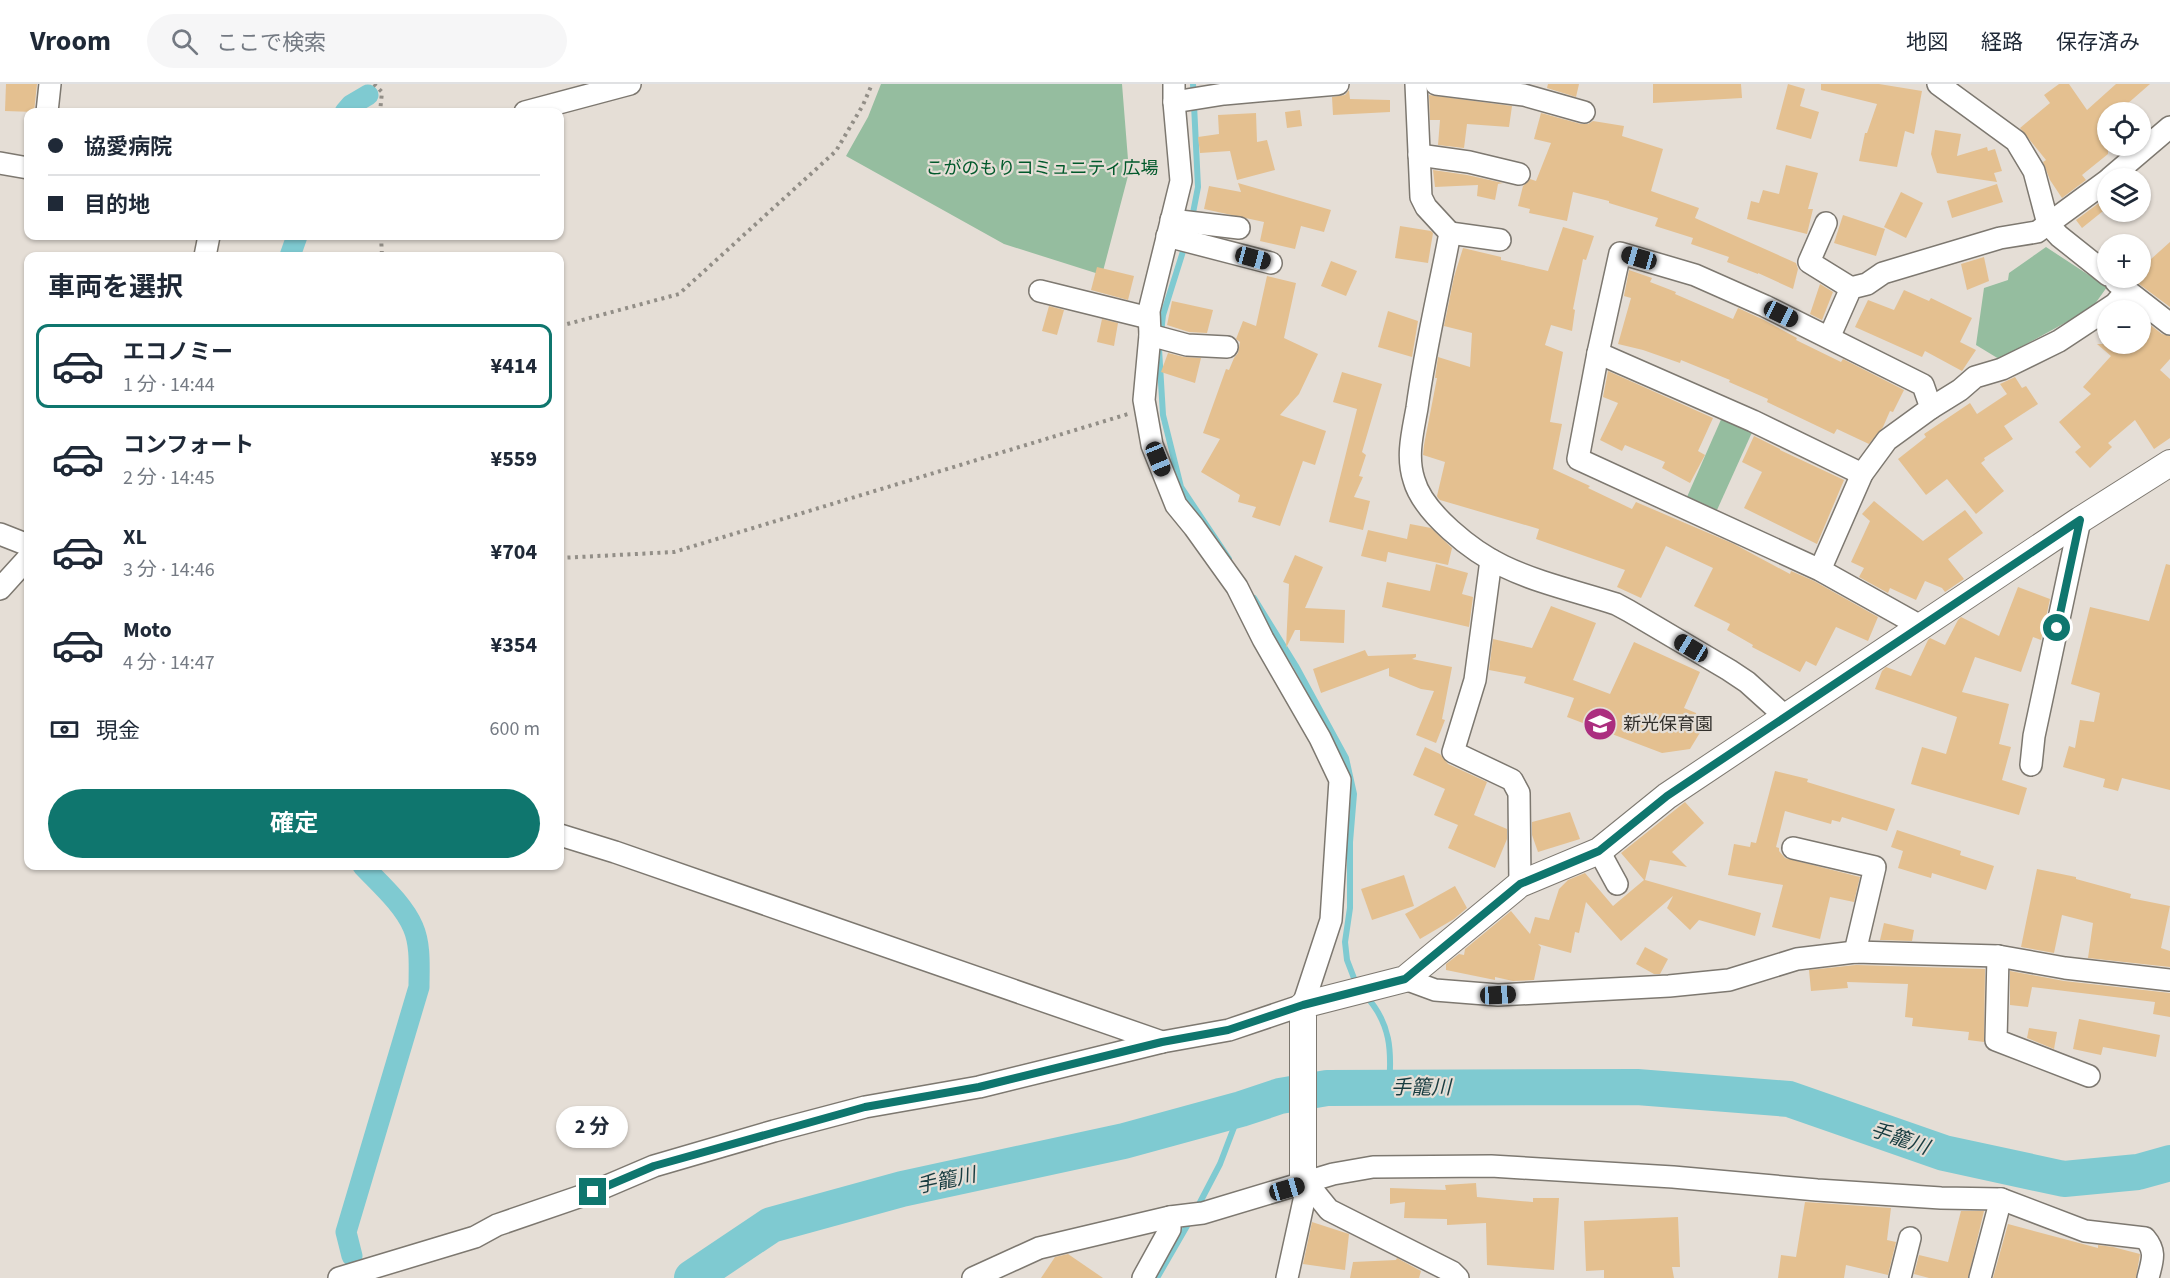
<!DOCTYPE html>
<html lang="ja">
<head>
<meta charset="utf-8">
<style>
	body { margin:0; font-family:"Source Sans 3","Noto Sans JP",sans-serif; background:#f6f6f7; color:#1f2937; height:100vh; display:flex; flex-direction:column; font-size:22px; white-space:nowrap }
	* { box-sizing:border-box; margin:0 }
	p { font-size:20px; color:#747a83 }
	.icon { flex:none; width:33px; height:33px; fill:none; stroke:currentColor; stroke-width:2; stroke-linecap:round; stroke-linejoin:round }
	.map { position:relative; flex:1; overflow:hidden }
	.sheet { position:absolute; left:24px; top:168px; width:540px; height:618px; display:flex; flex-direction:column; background:#fff; border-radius:12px; box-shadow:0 2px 4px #0004 }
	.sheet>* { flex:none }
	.top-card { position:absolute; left:24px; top:24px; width:540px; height:132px; border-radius:12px; box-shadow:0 2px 4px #0004; display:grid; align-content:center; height:132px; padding:0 24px; background:#fff }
	.controls { position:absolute; left:2097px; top:18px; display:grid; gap:12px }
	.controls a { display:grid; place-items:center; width:54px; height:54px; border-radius:50%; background:#fff; box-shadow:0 2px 4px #0004; font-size:30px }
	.end { position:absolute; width:27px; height:27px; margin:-14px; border:8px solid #0f766e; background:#fff; box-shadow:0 0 0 3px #fff }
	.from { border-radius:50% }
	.bubble { position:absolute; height:42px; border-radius:21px; background:#fff; box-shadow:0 2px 4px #0004; font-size:20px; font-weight:700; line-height:42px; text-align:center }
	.car { position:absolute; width:18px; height:36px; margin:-18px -9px; border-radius:8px; box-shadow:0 0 4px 2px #0007; background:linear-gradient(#222 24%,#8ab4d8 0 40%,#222 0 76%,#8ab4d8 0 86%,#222 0) }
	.top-card b { display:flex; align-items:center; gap:21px; height:57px; font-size:22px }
	.top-card b+b { border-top:2px solid #e0e1e3 }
	.top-card i { width:15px; height:15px; background:#1f2937 }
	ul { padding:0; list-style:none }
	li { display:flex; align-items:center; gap:18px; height:84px; margin:0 12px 9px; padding:0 12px; border:3px solid transparent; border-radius:12px }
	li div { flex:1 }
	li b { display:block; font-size:22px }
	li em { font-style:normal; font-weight:700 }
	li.selected { border-color:#0f766e }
	li>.icon { width:54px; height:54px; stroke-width:1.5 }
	h2 { padding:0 24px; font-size:27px; line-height:72px }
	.pay { display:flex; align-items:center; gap:15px; height:66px; padding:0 24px; font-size:22px }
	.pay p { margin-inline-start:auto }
	.button { display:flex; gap:12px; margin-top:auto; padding:12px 24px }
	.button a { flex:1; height:69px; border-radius:36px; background:#0f766e; color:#fff; font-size:24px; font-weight:700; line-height:69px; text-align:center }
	header { display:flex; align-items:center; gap:36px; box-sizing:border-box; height:84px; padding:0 30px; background:#fff; border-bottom:2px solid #e0e1e3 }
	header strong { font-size:28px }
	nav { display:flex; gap:33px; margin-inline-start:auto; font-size:21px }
	.search { width:420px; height:54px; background:#f6f6f7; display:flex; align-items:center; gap:15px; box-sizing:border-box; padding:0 21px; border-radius:33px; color:#747a83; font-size:22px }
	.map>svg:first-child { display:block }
	.green { fill:#95bd9f }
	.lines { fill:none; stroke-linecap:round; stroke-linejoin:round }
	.stream { stroke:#7fcad1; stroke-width:6 }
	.canal { stroke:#7fcad1; stroke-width:21 }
	.river { stroke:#7fcad1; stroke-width:36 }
	.building { fill:#e4c090 }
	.minor-casing { stroke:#7d7870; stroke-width:24 }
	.tertiary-casing { stroke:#7d7870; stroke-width:28 }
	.path { stroke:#928e87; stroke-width:4; stroke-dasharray:3 4.5; stroke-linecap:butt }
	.minor { stroke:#fff; stroke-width:21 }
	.tertiary { stroke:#fff; stroke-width:26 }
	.route { stroke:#0f766e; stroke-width:8 }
	.labels { text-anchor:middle; stroke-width:4.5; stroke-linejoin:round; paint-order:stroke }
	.park-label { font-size:18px; fill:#01592b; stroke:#e5ded6 }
	.poi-label { font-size:18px; fill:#312f2b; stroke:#e5ded6; text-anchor:start }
	.water-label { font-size:20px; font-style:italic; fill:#183c40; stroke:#e5ded6 }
</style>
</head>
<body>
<header>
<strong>Vroom</strong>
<div class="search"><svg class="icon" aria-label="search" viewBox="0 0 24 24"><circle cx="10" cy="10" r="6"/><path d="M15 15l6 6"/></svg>ここで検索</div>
<nav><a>地図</a><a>経路</a><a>保存済み</a></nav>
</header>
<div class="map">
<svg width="2170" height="1194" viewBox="0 0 2170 1194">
	<rect width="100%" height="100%" fill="#e5ded6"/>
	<g class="green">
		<path d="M881,0H1122L1129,88L1102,191L1004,160L846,72L868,33Z"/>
		<path d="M2046,163L2107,203L2092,224L1999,275L1976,261L1984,204L2008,196L2009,189Z"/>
		<path d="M1723,331L1754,344L1717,426L1687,413Z"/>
	</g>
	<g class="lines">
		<g class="stream">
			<path d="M1192,134L1198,103L1193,0"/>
			<path d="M1161,249L1163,231L1185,161"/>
			<path d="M1159,265L1163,331L1181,403L1229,475"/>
			<path d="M1254,514L1296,582L1346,674L1354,710L1350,758V824L1345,858L1347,876L1357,902"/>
			<path d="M1365,911C1391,939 1392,967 1389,1003"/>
			<path d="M1196,1126L1220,1080L1241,1025"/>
			<path d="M1157,1194L1191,1135"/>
		</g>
		<g class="canal">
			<path d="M345,28L351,21L368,11"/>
			<path d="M290,172L297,152"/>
			<path d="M352,1172L346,1148L419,903C419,884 421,861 413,843C403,820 380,800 363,782"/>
		</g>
		<path class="river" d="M692,1194L771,1141L902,1105L1124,1057L1241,1025L1280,1012L1327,1004L1637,1003L1789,1015L1944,1069L2064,1095L2138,1088L2170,1079"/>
	</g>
	<g class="building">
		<path d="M6,0H37L34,28L5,27Z"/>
		<path d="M1548,0H1579L1576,13L1547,4Z"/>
		<path d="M1653,0H1741L1742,14L1653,19Z"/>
		<path d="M1788,0L1805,5L1800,22L1819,28L1811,55L1776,45Z"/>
		<path d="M1821,0H1879L1922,7L1914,50L1905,47L1897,83L1859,77L1865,49H1867L1877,20L1821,6Z"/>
		<path d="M2059,0H2069L2087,26L2116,0H2150L2118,28H2108V70L2082,91L2086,96L2062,114L2050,96L2043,78L2046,76L2020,44L2050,19L2044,11Z"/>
		<path d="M1349,6L1350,15L1390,16V28L1333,31L1332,13L1345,11Z"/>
		<path d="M1429,11L1512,22L1509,43L1467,40L1464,64L1438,61L1440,36H1430Z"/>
		<path d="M1300,26L1302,42L1287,44L1285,28Z"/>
		<path d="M1256,29L1257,58L1267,56L1275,86L1237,96L1230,67L1200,69L1198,53L1219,50L1218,31Z"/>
		<path d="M1541,29L1581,40H1588L1593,37L1624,42L1622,52L1663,65L1651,107L1699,124L1695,134L1796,179L1798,185L1793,205L1758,189V190L1727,178L1729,173L1691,160L1693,154L1655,142L1658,134L1609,119V117L1573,108L1567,137L1529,129L1530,125L1518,122L1523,102L1530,95L1536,97L1551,59L1534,55Z"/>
		<path d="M1935,46L1961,50L1957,72L1987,63L1988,67L1995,65L2002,87L1994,89L1997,98L1937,89L1931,70Z"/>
		<path d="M1786,81L1818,89L1808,125H1813L1807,150L1747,135L1751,117L1759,119L1763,106L1779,110Z"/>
		<path d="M1433,86L1467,91L1503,99L1498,100L1495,116L1477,112L1478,101L1435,103Z"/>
		<path d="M1238,99L1331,126L1324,148L1301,142L1295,165L1260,157L1264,138L1204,125L1209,102L1241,108Z"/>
		<path d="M1997,100L2003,118L1952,134L1947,117Z"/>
		<path d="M1901,108L1923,119L1906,154L1884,143Z"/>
		<path d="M2103,116L2108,123L2082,144L2076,136Z"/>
		<path d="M1843,131L1885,145L1876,172L1834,159Z"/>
		<path d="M1400,142L1431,147L1433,149L1428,179L1395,174Z"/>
		<path d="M1563,143L1594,152L1586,176L1583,175L1573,225L1575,226L1572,247L1551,241L1545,261L1563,268L1550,338L1562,340L1553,385L1590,402L1588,404L1632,425L1636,418L1734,460L1790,490L1791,487L1814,497L1878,533L1868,557L1836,543L1816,582L1806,577L1800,588L1752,563L1753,561L1727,546L1730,540L1694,522L1713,484L1666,462L1641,514L1617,503L1625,486L1536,455L1539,445L1440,416L1438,414L1437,412L1445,378L1423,371L1424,361L1437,294H1435L1438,273L1470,283L1472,249L1444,242L1454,193L1463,164L1501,173V176L1548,187Z"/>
		<path d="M2170,158V223L2131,194H2140V167L2150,176Z"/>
		<path d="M1984,173L1989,197L1967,206L1961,180Z"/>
		<path d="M1331,177L1357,187L1346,212L1321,202Z"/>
		<path d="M1097,183L1134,192L1128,216L1091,206Z"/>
		<path d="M1629,186L1652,194L1650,198L1676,208L1675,210L1733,235L1738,224L1764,236L1797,254L1796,256L1841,278L1843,275L1904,306L1893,328L1890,327L1883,343L1869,360L1837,345L1834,350L1767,318L1768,315L1729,298L1730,296L1681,276L1680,279L1643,266L1618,260L1631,214L1624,212Z"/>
		<path d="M1267,192L1296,199L1284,254L1318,270L1299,310L1280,331L1326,347L1315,381L1303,377L1280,442L1252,433L1256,423L1238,418L1240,411L1201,388L1220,355L1203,349L1226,285L1229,286L1234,274L1238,269L1240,258L1236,255L1243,237L1256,242Z"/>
		<path d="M1820,200L1833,208L1822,236L1810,230Z"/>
		<path d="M1904,206L1929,217L1931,214L1972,234L1960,258L1976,266L1962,287L1925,267L1922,273L1855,243L1868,216L1894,226Z"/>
		<path d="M1172,217L1213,226L1207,249L1189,248L1167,241Z"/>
		<path d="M1049,222L1064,226L1057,251L1042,247Z"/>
		<path d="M1388,227L1418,237L1412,273L1378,263Z"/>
		<path d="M2140,233L2162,250L2170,252V275L2160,286L2170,295V354L2154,365L2135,336L2108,359L2112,363L2090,384L2075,368L2081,363L2059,338L2091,310L2083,303L2111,272L2097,260H2140Z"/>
		<path d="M1102,235L1118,239L1114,262L1097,258Z"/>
		<path d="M1168,269L1184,273L1201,274L1195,299L1161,288Z"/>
		<path d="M1608,287L1713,334L1698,367L1705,371L1690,399L1662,384L1665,378L1625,361L1622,367L1600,356L1618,319L1603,313Z"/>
		<path d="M1342,288L1382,300L1362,368L1366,371L1359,392L1363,393L1354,413L1370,417L1363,446L1329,438L1357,325L1333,318Z"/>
		<path d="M2015,293L2022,304L2026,302L2038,320L2004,342L2013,355L1984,374L1985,376L1981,379L2004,407L1976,430L1947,395L1926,411L1898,375L1926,353L1924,350L1970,319L1977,330L2007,310L2000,300Z"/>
		<path d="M1754,352L1780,365V366L1844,396L1817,460L1744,424L1762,388L1742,378Z"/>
		<path d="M1874,417L1923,457L1965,426L1983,449L1948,475L1964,495L1945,508L1942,504L1925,497L1916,516L1890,504L1888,509L1859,493L1864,484L1851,478L1870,437L1862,430Z"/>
		<path d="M1410,440L1431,444L1452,464L1448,481L1388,468L1386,478L1361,472L1368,446L1407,455Z"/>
		<path d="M1295,471L1323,483L1305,524L1345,526L1344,559L1300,557V546H1295L1286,564L1289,500L1283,498Z"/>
		<path d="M1436,480L1468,489L1462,510L1473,513L1469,543L1382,523L1387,498L1430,507Z"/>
		<path d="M2166,480L2170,481V706L2122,694L2118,707L2103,703L2105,695L2063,683L2069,662L2075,664L2080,636L2094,638L2100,609L2071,600L2090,523L2149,537Z"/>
		<path d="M2018,503L2050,515L2041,556L2033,553L2021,588L1975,573L1962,608L2009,620L1999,660L2011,663L2002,696L2027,704L2019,731L1911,700L1922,663L1946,670L1957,633L1875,605L1882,587L1886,583L1911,592L1928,556L1930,554L1945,561L1958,536L1961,533L1999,552Z"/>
		<path d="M1551,522L1596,539L1573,596L1610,610L1634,558L1700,588L1684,624L1696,629L1701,647L1690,665L1662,669L1567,633L1574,614L1524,599L1526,593L1489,586L1493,555L1532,564Z"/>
		<path d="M1365,566L1368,572L1416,570V573L1412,575L1452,583L1442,635L1445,636L1436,659L1416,651L1434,607L1421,605L1389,592V584L1321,609L1313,585Z"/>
		<path d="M1425,663L1440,670L1448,680L1487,698L1474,731L1507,745V755L1495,784L1448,764L1458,741L1434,731L1445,705L1413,691Z"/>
		<path d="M1775,687L1808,695L1807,698L1895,725L1887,747L1842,733L1840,738L1832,736L1831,740L1785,727L1776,763L1779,764V767L1785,774L1860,793L1854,818L1830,813L1820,855L1772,843L1783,801L1728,791L1734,760L1750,763L1751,758L1756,759Z"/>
		<path d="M1685,718L1704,739L1672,768L1687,783L1650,776L1645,796L1761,829L1755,852L1699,836L1690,846L1667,824L1673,812L1621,857L1586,818L1579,849L1575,848L1571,869L1538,860L1541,863L1534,896L1513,897L1495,893V896L1446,886V880L1459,870L1464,871L1465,865L1511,827L1530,850L1535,833L1549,836L1559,805L1568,796L1585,789L1613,822L1644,796L1621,769Z"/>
		<path d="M1570,728L1580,755L1538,768L1532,751V738Z"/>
		<path d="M1897,746L1961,767L1960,771L1994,782L1986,806L1932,789L1931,794L1898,784L1903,767L1891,763Z"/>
		<path d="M2037,785L2076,793V795L2131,810L2130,814L2170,822L2161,864L2170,867V883L2088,874L2093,839L2062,831L2054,869L2021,863Z"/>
		<path d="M1404,791L1414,822L1372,836L1361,805Z"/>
		<path d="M1455,802L1467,824L1454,835L1420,855L1405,830Z"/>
		<path d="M1884,839L1914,846L1912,857L1880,856Z"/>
		<path d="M1645,863L1668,875L1660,890H1654L1636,880Z"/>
		<path d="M1856,881L1985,885L1984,958L1968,956L1969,948L1912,942L1913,934L1905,933L1908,900L1847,898L1848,904L1811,907L1809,886Z"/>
		<path d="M2010,887L2064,897L2170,909V933L2153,930L2155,918L2032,903L2028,923L2010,921Z"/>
		<path d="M2079,935L2160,951L2156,973L2103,963L2101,971L2073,965Z"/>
		<path d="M2029,944L2057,948L2054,965L2027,954Z"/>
		<path d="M1476,1099L1477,1113L1533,1118V1114H1559L1554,1186L1487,1181L1486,1139L1447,1141V1135L1404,1134L1405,1118L1390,1120V1104L1446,1106L1445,1101Z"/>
		<path d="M1805,1118L1891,1124L1887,1156L1896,1158L1888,1191L1846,1181L1844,1194H1778L1781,1171L1796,1173Z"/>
		<path d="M1961,1127H1984L1968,1194H1929L1914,1190L1919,1171L1948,1178Z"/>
		<path d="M1678,1133L1680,1183H1672L1674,1194H1604V1186L1586,1187L1584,1137Z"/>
		<path d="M1312,1138L1349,1150L1345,1186L1303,1180Z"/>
		<path d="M2008,1140L2098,1164V1161L2113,1163L2140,1170L2136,1194H1993Z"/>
		<path d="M1068,1170L1103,1194H1041L1055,1173Z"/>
		<path d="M1397,1174L1421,1187L1419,1194H1350L1353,1178L1396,1176Z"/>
	</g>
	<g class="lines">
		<defs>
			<g id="minor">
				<path d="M1416,0L1421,113L1426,123L1450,149C1439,207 1425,265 1417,324C1413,347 1406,372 1414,396C1423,429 1473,468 1503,482C1538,499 1579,508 1616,520L1629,527L1729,586L1747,598L1787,634"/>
				<path d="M1436,0L1524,11L1584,28"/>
				<path d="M1938,0L2016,57L2034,87L2048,140L2059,152L2108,191"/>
				<path d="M1174,18L1224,10L1338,0"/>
				<path d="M47,28L50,0"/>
				<path d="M525,28L630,0"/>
				<path d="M1419,71L1469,78L1519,90"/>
				<path d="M0,79L28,84"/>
				<path d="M2110,94L2170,43"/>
				<path d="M1171,136L1239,144"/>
				<path d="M1826,139L1809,178L1851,204"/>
				<path d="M1450,149L1500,156"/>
				<path d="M1167,152L1271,179"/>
				<path d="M205,172L209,152"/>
				<path d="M2116,198L2170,240"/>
				<path d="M1040,207L1149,234"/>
				<path d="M1150,251L1187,261L1227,263"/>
				<path d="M1831,254L1832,247L1851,204L1867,200L1883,189L2000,154L2037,148L2108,96"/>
				<path d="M1598,269L1753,337L1862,390"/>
				<path d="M1931,324L1960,306L1975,293L2002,285L2059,257L2115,220L2127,206"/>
				<path d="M0,450L28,461"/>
				<path d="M1491,476L1475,596L1453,668L1512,696L1519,709L1520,800"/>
				<path d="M1820,486L1862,390L1887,356L1931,324L1923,301L1765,222L1695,191L1620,169L1598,269L1578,375L1820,486L1922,543"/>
				<path d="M0,505L28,474"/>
				<path d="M2031,681L2034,652L2080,436"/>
				<path d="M560,751L615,768L1162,958"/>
				<path d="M1793,764L1875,783L1855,868"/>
				<path d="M1599,767L1617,800"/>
				<path d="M1998,872L1996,956L2089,992"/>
				<path d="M1405,895L1435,906L1498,911L1669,902L1729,896L1797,875L1855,868L1998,872L2065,884L2170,896"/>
				<path d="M1303,1094L1329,1126L1452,1188L1458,1194"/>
				<path d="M339,1194L475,1153L497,1141L593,1108L654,1082L774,1047L865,1023L979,1003L1162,958L1229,946L1303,921L1331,836L1340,696L1320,654L1263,555L1237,503L1194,443L1176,421L1152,361L1144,316L1150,251L1149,227L1181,97L1174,18V0"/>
				<path d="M973,1194L1039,1164L1170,1133L1203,1129L1333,1090L1373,1083L1491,1082L1673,1093L1817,1106L1941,1114L2001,1115L2085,1147L2145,1154C2157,1168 2152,1177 2148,1194"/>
				<path d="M1143,1194L1170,1145V1133"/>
				<path d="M1287,1194L1308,1098"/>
				<path d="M1900,1194L1910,1154"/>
				<path d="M1980,1194L2001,1115"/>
			</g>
			<path id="tertiary" d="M1303,1094V921L1405,895L1520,800L1599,767L1667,712L2080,436L2170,379"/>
		</defs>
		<use href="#minor" class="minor-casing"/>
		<use href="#tertiary" class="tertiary-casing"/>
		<g class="path">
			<path d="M374,0L382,8L380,28"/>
			<path d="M381,152L382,172"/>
			<path d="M560,242L679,210L836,67L863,21L872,0"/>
			<path d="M560,474L674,468L1128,330"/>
		</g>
		<use href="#minor" class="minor"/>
		<use href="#tertiary" class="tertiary"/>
	</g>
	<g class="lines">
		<path class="route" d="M593,1108L654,1082L865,1023L979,1003L1162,958L1228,946L1303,921L1405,895L1520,800L1599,767L1667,712L2080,436L2057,544"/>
	</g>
	<defs>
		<symbol id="school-disc" viewBox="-11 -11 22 22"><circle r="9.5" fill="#ab2e7f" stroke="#e5ded6"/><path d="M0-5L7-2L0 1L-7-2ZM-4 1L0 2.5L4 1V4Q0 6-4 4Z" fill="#fff"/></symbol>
	</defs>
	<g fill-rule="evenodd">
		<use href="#school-disc" x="1581" y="621" width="38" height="38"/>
	</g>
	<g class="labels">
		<g class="park-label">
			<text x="1042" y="90">こがのもりコミュニティ広場</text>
		</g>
		<g class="poi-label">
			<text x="1623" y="646">新光保育園</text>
		</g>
		<g class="water-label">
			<text x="1421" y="1010">手籠川</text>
			<text transform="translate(1900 1054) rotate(19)" y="7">手籠川</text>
			<text transform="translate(946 1096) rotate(-12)" y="7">手籠川</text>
		</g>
	</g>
</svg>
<div class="controls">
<a><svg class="icon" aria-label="locate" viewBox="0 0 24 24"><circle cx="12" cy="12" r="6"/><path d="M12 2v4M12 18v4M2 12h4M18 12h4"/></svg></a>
<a><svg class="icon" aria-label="layers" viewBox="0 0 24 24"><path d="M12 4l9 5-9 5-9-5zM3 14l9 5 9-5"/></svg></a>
<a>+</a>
<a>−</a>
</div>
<i class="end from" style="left:2057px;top:544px"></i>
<i class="end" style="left:593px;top:1108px"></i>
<div class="bubble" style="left:556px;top:1022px;width:72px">2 分</div>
<i class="car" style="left:1253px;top:174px;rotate:105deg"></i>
<i class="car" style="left:1639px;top:174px;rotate:286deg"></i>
<i class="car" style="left:1781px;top:230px;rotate:116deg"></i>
<i class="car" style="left:1158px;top:375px;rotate:158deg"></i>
<i class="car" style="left:1691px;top:564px;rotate:301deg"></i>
<i class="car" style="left:1498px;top:911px;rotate:87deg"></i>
<i class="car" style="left:1287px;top:1105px;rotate:74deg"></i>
<div class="top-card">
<b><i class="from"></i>協愛病院</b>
<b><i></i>目的地</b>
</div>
<section class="sheet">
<h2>車両を選択</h2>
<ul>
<li class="selected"><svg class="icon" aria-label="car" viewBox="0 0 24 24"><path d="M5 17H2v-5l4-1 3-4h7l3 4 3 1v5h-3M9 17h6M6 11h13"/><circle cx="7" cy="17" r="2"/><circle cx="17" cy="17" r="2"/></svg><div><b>エコノミー</b><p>1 分 · 14:44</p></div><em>¥414</em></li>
<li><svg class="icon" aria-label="car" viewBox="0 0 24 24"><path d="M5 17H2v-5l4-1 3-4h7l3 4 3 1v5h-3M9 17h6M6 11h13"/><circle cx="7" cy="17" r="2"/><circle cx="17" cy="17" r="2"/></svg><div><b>コンフォート</b><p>2 分 · 14:45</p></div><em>¥559</em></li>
<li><svg class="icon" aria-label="car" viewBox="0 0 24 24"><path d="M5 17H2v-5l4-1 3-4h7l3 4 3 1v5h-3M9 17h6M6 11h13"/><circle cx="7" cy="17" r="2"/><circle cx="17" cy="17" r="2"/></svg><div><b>XL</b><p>3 分 · 14:46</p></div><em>¥704</em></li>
<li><svg class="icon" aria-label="car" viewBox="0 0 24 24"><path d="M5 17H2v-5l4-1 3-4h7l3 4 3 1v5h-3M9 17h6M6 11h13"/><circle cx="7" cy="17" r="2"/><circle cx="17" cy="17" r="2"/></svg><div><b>Moto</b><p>4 分 · 14:47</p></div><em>¥354</em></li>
</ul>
<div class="pay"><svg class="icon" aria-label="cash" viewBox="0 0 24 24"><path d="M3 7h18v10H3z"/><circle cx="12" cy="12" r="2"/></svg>現金<p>600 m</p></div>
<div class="button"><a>確定</a></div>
</section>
</div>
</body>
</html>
